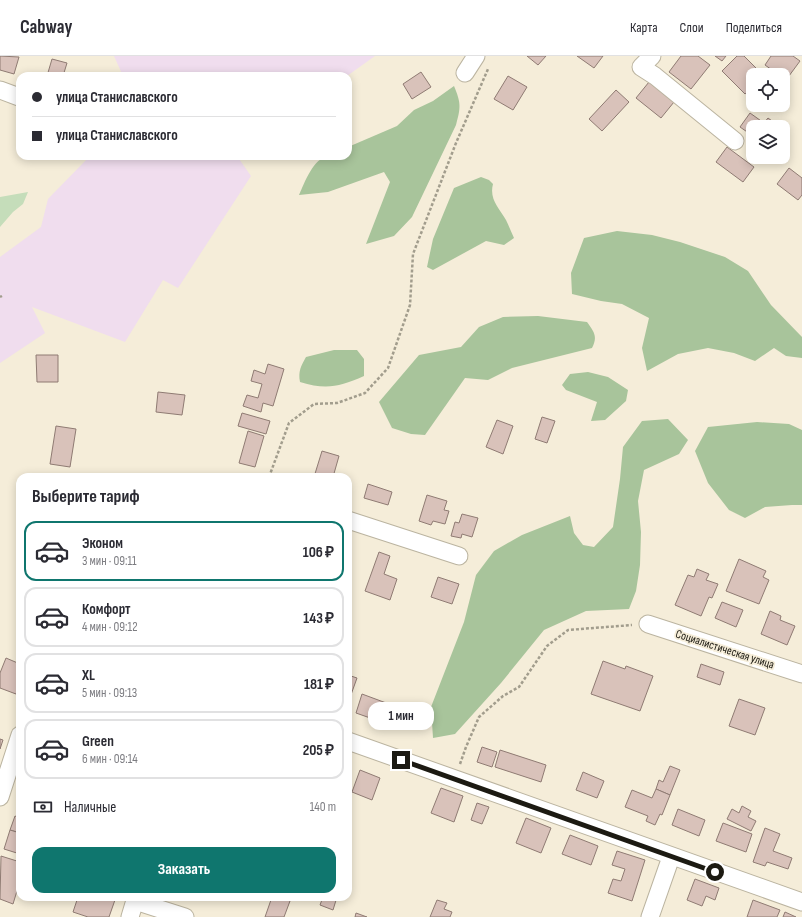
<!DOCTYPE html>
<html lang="ru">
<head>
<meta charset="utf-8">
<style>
	body { margin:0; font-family:"Sofia Sans Condensed",sans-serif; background:#f7f7f7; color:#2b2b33; height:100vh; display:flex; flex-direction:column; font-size:15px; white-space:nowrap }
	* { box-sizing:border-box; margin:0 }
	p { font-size:13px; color:#7c7c81 }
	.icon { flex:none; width:22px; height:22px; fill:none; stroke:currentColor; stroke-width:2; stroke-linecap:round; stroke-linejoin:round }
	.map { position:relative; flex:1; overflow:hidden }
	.sheet { position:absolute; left:16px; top:417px; width:336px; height:428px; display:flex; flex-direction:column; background:#fff; border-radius:12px; box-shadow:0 2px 10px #0003 }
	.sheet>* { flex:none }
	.top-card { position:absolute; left:16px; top:16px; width:336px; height:88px; border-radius:12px; box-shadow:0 2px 10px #0003; display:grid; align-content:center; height:88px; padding:0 16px; background:#fff }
	.controls { position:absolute; left:746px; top:12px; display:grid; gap:8px }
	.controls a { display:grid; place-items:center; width:44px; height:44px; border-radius:8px; background:#fff; box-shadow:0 2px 10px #0003; font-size:20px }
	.end { position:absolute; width:18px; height:18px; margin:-9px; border:5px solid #1c1a12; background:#fff; box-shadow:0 0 0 2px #fff }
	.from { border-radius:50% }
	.bubble { position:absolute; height:28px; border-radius:12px; background:#fff; box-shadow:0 2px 10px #0003; font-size:13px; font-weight:700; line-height:28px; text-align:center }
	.top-card b { display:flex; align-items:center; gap:14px; height:38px; font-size:15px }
	.top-card b+b { border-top:1px solid #e1e1e2 }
	.top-card i { width:10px; height:10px; background:#2b2b33 }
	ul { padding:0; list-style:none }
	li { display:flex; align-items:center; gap:12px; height:60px; margin:0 8px 6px; padding:0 8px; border:2px solid #e1e1e2; border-radius:12px }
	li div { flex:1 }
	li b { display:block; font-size:15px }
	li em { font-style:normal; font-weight:700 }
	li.on { border-color:#0f766e }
	li>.icon { width:36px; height:36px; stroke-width:1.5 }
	h2 { padding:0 16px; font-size:18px; line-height:48px }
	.pay { display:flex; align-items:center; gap:10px; height:44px; padding:0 16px; font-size:15px }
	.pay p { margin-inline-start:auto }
	.cta { display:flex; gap:8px; margin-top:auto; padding:8px 16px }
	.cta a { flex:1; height:46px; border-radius:12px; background:#0f766e; color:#fff; font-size:16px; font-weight:700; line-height:46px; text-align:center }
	header { display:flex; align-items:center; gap:24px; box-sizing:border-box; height:56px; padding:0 20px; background:#fff; border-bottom:1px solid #e1e1e2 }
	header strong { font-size:19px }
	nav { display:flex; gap:22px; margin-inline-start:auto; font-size:14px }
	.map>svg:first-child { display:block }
	.industrial { fill:#f0ddee }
	.green { fill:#c5ddba }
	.forest { fill:#a8c49b }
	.building { fill:#d9c2ba; stroke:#8f7b73 }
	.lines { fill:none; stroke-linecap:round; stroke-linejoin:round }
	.minor-casing { stroke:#bbb4a0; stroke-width:19 }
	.path { stroke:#a29d8d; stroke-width:2.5; stroke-dasharray:3 2; stroke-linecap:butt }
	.minor { stroke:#fff; stroke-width:17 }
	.route { stroke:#1c1a12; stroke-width:5 }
	.labels { text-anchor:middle; stroke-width:3.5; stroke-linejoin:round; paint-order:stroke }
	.street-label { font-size:12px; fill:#1c1a12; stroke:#f5edd9 }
</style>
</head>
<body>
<header>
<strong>Cabway</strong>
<nav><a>Карта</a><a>Слои</a><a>Поделиться</a></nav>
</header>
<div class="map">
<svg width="802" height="861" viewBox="0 0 802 861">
	<rect width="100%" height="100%" fill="#f5edd9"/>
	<g class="industrial">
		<path d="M114,0H375L347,20H123Z"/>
		<path d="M90,100H237L251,120L178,232L163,224L125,286L32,251L45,277L0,307V201L41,171L48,143Z"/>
	</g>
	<path class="green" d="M28,136L23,148L13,156L0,171V141Z"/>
	<g class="forest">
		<path d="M454,30C461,47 461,51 456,69L412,161L394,180L366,188L390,126L384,116L328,136L299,139C305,126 313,102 329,100C335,99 342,100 348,100V91L397,70L414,54L433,45Z"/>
		<path d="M481,121L489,124L493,128C489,143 499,152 506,164C509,170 511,176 514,182L504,189L486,185L433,214L427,211L433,183L454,132Z"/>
		<path d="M617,175L652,179L680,186L725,201L748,215L771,249L802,281V302L786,300L774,292L755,305L734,297L708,292L678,298L647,315L642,292L649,262L622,248L601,245L572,238L571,217L584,182Z"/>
		<path d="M538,260L587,266C594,276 598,280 592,292L512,312L488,324L465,322L425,379L411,378L392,372L379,346L419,299L461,291L479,271L503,261Z"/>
		<path d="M334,294H357L364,303V320C339,331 326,334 300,326C298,315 301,310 306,301Z"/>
		<path d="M588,316L608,321L628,334L626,345L605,364L591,365L597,346L566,334L562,329L570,318Z"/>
		<path d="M668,363L688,384L679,398L644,414L638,445L641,476L640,509L636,535L629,553L586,555L544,574L501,627L455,678L433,682L431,651L464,566L476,519L494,495L522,479L570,460L574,477L583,489L594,491L613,471L620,423L623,391L642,365Z"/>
		<path d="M757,366L789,368L802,374V449H792L765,451L745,462L729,454L708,427L695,395L708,371Z"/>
	</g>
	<g class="building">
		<path d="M0,0L19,1L14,18L0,14Z"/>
		<path d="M527,0H546L538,9Z"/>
		<path d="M577,0H603L594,12Z"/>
		<path d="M681,0H698L710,9L691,33L669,16Z"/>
		<path d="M715,0H726L722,5Z"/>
		<path d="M737,0H744L763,19H753V31L745,38L722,15Z"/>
		<path d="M771,0H793L800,5L786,24L783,22V19H779L765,9Z"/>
		<path d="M52,3L67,7L63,20H47Z"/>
		<path d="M421,16L431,31L412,43L403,28Z"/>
		<path d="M508,20L527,31L513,54L494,43Z"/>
		<path d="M649,26L674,46L661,62L636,42Z"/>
		<path d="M616,34L629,46L602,75L589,63Z"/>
		<path d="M750,57L764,67L768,62L780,71H753V80L740,71Z"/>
		<path d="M727,91L754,111L743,126L716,106Z"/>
		<path d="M789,112L802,122V139L798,144L777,128Z"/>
		<path d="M36,299H58V326H37Z"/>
		<path d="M268,308L284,313L273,350L263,347L261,356L243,350L247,339L258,342L262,328L251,325L254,314L265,318Z"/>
		<path d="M158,336L185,339L182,359L156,356Z"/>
		<path d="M242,357L270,365L266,378L238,370Z"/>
		<path d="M542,361L555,365L547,387L535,383Z"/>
		<path d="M497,364L513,370L503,398L486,391Z"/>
		<path d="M56,370L76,373L70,411L50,408Z"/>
		<path d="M248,375L264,380L255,411L239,407Z"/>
		<path d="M322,395L339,400L333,421H314Z"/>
		<path d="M368,428L392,436L388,449L364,442Z"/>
		<path d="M427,439L447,445L444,454L449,455L445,468L433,465L431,469L419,465Z"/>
		<path d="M462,458L478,462L472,481L462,478L461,482L451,480L455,466L459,467Z"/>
		<path d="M379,496L390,500L384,518L397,523L390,544L365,535Z"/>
		<path d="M739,503L766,515L763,521L769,524L759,548L726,535Z"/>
		<path d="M697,513L709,518L706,524L718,528L712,542L709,541L701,560L675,549L688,519L694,521Z"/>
		<path d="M438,521L459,528L452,548L431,541Z"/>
		<path d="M722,546L743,554L736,571L715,562Z"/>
		<path d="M770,555L781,560L780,564L795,570L787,589L761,578Z"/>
		<path d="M6,602L20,608V629L16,638L0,632V617Z"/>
		<path d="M603,605L625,613L626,610L653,620L640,655L591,638Z"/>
		<path d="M701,608L724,616L720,629L697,621Z"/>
		<path d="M348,619L357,622L348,647Z"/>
		<path d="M362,638L397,651L390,669L356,657Z"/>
		<path d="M739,643L765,652L755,679L729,670Z"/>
		<path d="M0,683L3,684L0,693Z"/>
		<path d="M482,691L497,696L492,711L477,706Z"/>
		<path d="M500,694L546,709L541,726L495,711Z"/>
		<path d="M670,710L680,714L670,739L656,733L659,724L663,726Z"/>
		<path d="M360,714L380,722L372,744L352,736Z"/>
		<path d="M583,716L604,725L597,742L576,734Z"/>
		<path d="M441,732L463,740L454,766L431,757Z"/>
		<path d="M656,733L670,739L662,759L660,758L655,769L646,765L648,760L625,751L632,734L652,742Z"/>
		<path d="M477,747L489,751L482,768L471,764Z"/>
		<path d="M742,750L751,755L748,761L756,765L751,775L727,763L732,753L739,757Z"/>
		<path d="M678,753L705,764L699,780L672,769Z"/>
		<path d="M15,760L20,762V777L10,774Z"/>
		<path d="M526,762L551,772L541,797L516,787Z"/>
		<path d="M723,767L752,778L746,796L716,785Z"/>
		<path d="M765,772L780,778L773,795L792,802L788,813L767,806L765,810L753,806Z"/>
		<path d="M10,774L20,777V798L4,793Z"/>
		<path d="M570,779L598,790L591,809L562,798Z"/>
		<path d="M617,795L645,804L632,845L608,837L613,823L621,825L625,813L612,809Z"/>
		<path d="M1,800L20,806V825L13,848L0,843Z"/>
		<path d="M695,823L719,832L715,844L706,840L702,850L687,844Z"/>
		<path d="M78,841H88L96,844L97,841H116L109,861H88L73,856Z"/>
		<path d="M272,841H279L290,845L284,861H265Z"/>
		<path d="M323,841H337L333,854L320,849Z"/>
		<path d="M437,844L447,847L444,853L452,856L450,861H430Z"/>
		<path d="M753,844L780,854L777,861H747Z"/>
		<path d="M785,856L796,861H783Z"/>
		<path d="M356,857L367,861H355Z"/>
	</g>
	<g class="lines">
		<defs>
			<g id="minor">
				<path d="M652,0L641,11L655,20L735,85"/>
				<path d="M465,17L476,0"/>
				<path d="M0,34L19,41"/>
				<path d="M348,464L459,500"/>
				<path d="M648,568L802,618"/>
				<path d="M348,685L802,846"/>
				<path d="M0,741L20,679"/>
				<path d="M135,845L185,861"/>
				<path d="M130,861L136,841"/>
				<path d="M650,861L671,801"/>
			</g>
		</defs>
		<use href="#minor" class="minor-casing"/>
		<g class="path">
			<path d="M0,241L2,240"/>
			<path d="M269,421L289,367L314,348L337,347L365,337L388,312L410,249L413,198L456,87L488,13"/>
			<path d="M460,708L466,691L479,661L503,640L519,631L547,590L568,574L632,569"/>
		</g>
		<use href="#minor" class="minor"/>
	</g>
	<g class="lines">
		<path class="route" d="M401,704L715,816"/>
	</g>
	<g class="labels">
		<g class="street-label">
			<text transform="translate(725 593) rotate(18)" y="4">Социалистическая улица</text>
		</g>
	</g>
</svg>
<div class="controls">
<a><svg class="icon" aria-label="locate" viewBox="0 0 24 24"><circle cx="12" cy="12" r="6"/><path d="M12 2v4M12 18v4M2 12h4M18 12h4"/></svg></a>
<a><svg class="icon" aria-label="layers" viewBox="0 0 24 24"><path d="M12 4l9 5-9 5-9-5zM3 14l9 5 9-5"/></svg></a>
</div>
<i class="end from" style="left:715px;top:816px"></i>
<i class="end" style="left:401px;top:704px"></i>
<div class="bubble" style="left:368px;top:646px;width:66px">1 мин</div>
<div class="top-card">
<b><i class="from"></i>улица Станиславского</b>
<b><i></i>улица Станиславского</b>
</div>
<section class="sheet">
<h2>Выберите тариф</h2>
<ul>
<li class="on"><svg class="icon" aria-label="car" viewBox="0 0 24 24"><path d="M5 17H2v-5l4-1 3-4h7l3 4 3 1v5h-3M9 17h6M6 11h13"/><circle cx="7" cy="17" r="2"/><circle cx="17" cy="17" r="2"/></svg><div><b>Эконом</b><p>3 мин · 09:11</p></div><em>106 ₽</em></li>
<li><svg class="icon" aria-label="car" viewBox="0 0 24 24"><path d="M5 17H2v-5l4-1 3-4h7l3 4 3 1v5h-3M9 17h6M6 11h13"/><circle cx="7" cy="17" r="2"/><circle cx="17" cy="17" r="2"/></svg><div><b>Комфорт</b><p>4 мин · 09:12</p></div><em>143 ₽</em></li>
<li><svg class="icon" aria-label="car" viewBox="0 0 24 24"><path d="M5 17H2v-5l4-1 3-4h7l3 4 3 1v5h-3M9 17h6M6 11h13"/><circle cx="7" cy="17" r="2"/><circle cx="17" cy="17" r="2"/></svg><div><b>XL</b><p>5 мин · 09:13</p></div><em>181 ₽</em></li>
<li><svg class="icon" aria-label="car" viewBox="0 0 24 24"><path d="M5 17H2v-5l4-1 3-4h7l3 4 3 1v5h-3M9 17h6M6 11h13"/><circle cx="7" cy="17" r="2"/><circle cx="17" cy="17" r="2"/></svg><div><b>Green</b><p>6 мин · 09:14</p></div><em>205 ₽</em></li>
</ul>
<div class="pay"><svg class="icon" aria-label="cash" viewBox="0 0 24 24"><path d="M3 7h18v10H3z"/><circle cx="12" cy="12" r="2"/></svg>Наличные<p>140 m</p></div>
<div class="cta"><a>Заказать</a></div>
</section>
</div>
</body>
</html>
